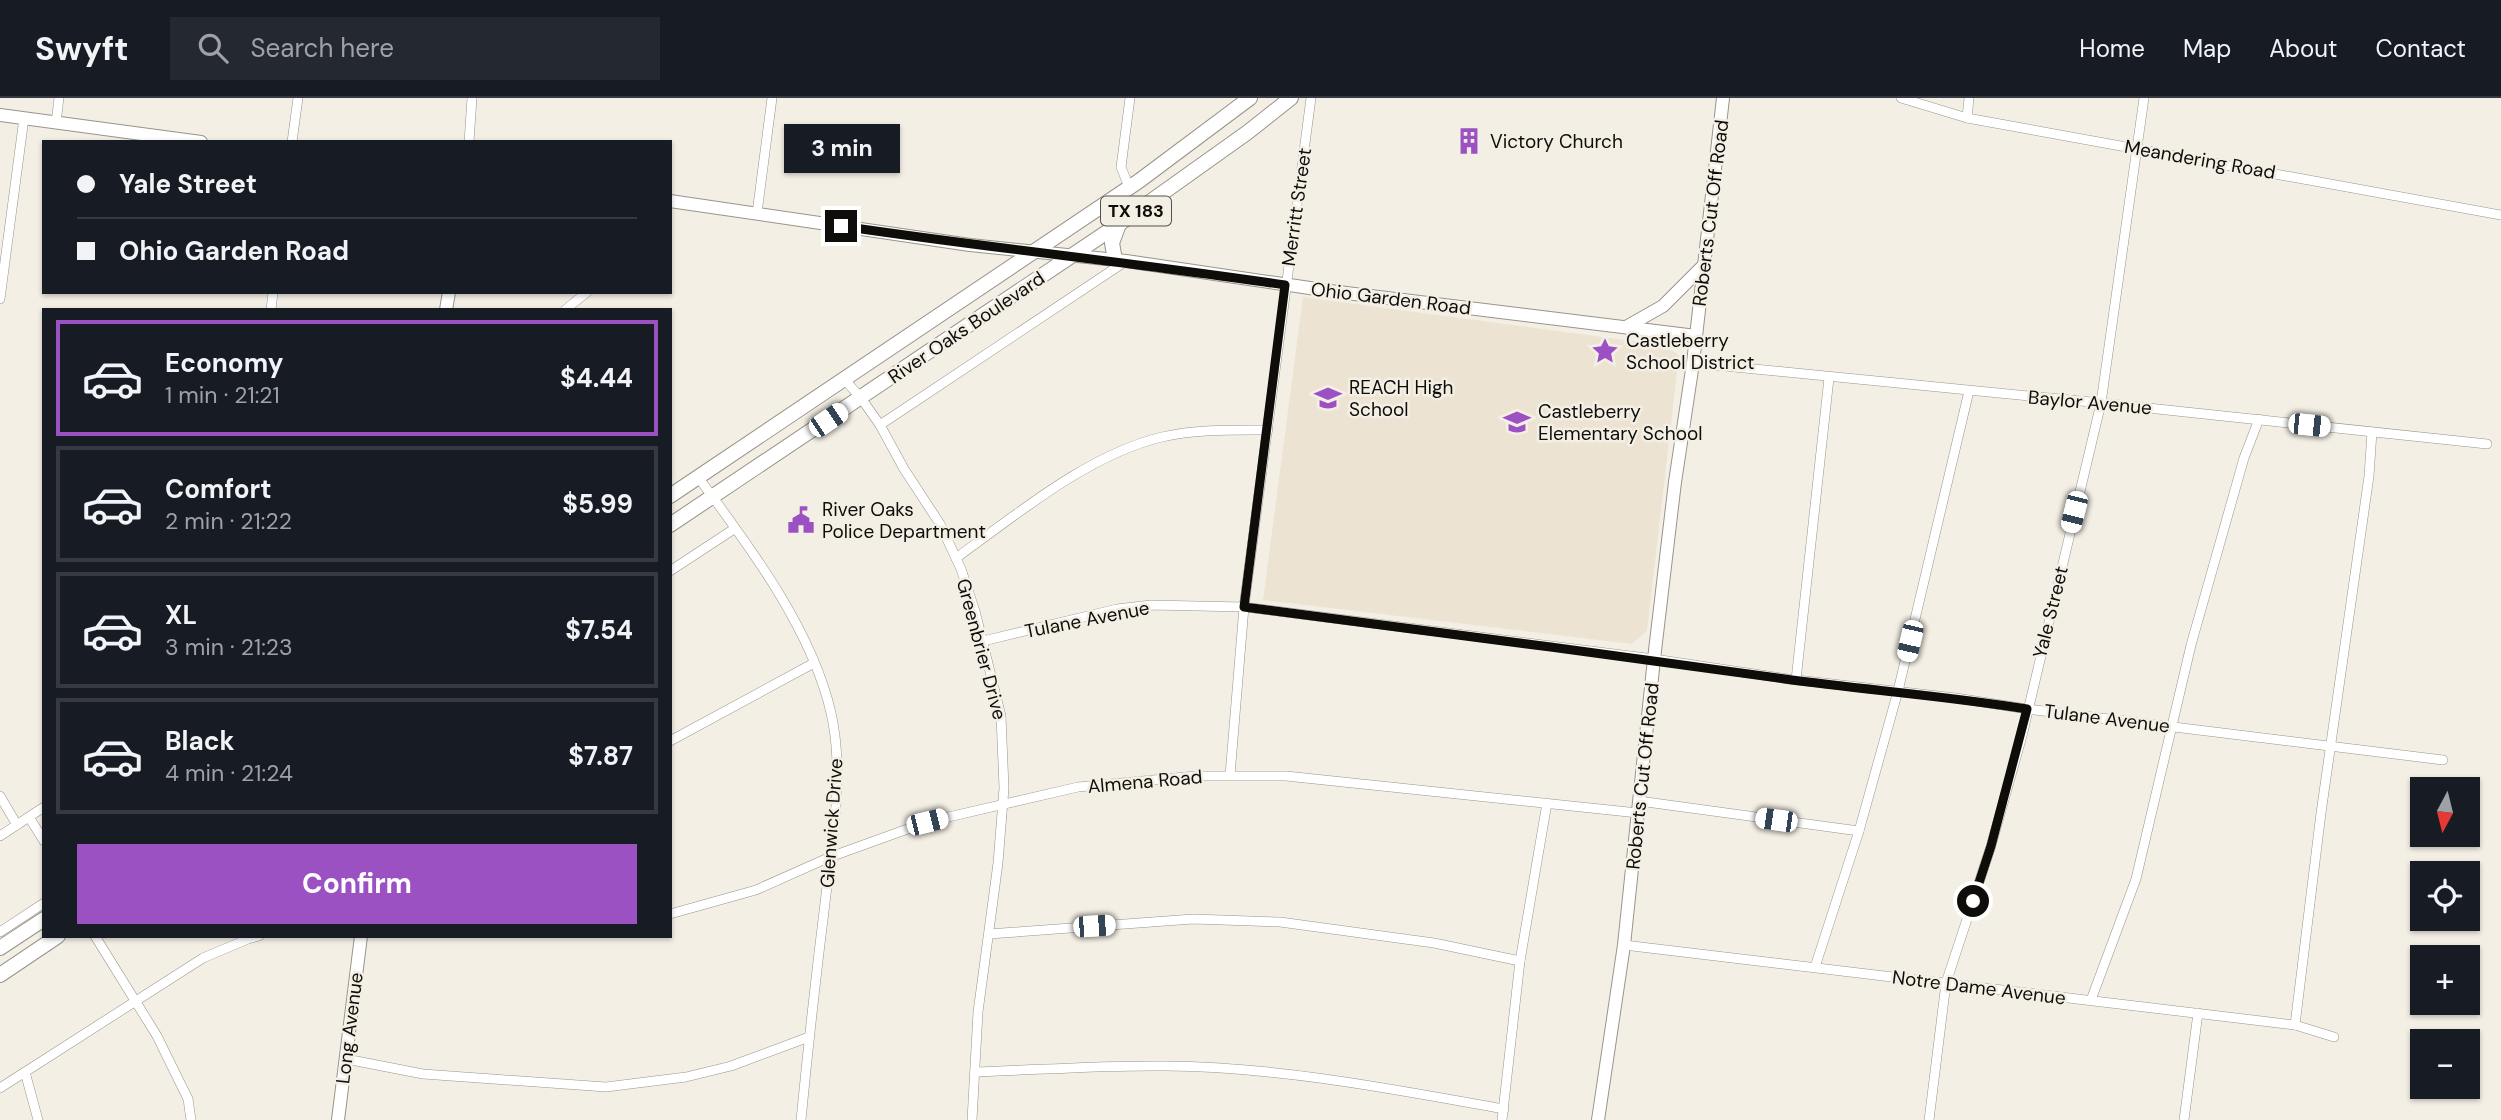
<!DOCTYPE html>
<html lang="en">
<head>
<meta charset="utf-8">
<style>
	body { margin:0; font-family:"DM Sans",sans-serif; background:#242831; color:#f1f3f6; height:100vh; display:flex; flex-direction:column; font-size:26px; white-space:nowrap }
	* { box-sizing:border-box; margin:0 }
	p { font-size:23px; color:#9ea1a6 }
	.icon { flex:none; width:38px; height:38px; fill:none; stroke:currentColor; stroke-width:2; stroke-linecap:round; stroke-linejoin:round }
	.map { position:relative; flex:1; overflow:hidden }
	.panel { position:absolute; left:42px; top:210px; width:630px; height:630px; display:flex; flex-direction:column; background:#171b24; border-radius:0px; box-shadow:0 2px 5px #0004 }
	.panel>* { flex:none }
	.hud { position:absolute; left:42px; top:42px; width:630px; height:154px; border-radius:0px; box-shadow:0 2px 5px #0004; display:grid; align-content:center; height:154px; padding:0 35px; background:#171b24 }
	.needle { width:46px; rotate:187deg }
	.tools { position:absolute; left:2410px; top:679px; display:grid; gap:14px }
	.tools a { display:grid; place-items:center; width:70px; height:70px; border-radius:0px; background:#171b24; box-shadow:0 2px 5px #0004; font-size:35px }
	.end { position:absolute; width:32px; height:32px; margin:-16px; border:9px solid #0f0d0a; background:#fff; box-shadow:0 0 0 4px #fff }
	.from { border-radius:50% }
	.bubble { position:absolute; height:49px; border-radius:0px; background:#171b24; box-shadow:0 2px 5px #0004; font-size:23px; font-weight:700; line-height:49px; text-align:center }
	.car { position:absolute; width:21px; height:42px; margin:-21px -10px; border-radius:9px; box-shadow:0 0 5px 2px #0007; background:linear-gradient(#fff 24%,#345 0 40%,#fff 0 76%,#345 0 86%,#fff 0) }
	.hud b { display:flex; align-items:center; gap:24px; height:66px; font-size:26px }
	.hud b+b { border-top:2px solid #363941 }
	.hud i { width:18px; height:18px; background:#f1f3f6 }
	ul { padding:12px 0 0; list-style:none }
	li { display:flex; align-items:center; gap:21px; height:116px; margin:0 14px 10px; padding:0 21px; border:4px solid #363941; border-radius:0px }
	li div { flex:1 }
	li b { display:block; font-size:26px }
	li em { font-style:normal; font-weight:700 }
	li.current { border-color:#9c51c3 }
	li>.icon { width:63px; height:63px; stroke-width:1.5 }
	.primary-button { display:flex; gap:14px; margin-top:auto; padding:14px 35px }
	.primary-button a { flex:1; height:80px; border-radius:0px; background:#9c51c3; color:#fff; font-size:28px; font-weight:700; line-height:80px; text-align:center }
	header { display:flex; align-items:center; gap:42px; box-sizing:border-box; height:98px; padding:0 35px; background:#171b24; border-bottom:2px solid #363941 }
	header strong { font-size:33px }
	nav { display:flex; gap:38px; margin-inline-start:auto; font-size:24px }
	.search { width:490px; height:63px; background:#242831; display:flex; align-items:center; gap:18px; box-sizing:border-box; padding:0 24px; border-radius:0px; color:#9ea1a6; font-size:26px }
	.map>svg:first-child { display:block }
	.built { fill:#ede3d3 }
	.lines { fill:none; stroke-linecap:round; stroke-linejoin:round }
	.street-casing { stroke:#99948b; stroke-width:10 }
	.secondary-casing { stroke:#99948b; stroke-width:14 }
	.primary-casing { stroke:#99948b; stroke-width:16 }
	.street { stroke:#fff; stroke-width:9 }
	.secondary { stroke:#fff; stroke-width:12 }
	.primary { stroke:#fff; stroke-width:14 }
	.route { stroke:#0f0d0a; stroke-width:9 }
	.labels { text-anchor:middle; stroke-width:5; stroke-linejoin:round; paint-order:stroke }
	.shield { fill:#f4efe5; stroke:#54514c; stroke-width:2 }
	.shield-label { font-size:18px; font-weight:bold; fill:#0f0d0a }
	.poi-label { font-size:19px; fill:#0f0d0a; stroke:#f4efe5; text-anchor:start }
	.street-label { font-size:19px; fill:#0f0d0a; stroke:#f4efe5 }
</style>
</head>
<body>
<header>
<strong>Swyft</strong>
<div class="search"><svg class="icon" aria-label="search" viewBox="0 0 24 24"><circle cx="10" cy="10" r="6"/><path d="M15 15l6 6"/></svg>Search here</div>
<nav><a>Home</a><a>Map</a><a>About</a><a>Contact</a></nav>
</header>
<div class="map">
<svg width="2501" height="1022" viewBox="0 0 2501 1022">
	<rect width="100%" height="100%" fill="#f4efe5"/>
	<path class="built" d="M1303,199L1662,247L1679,257L1647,533L1632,546L1263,502Z"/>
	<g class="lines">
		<defs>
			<g id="street">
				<path d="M1901,0L1967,20L2501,117"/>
				<path d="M1967,20L1969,0"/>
				<path d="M56,25L59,0"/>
				<path d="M292,44L298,0"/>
				<path d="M469,44L472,0"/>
				<path d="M1129,89L1121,69L1130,0"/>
				<path d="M757,115L772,0"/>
				<path d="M0,201L24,20"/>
				<path d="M271,212L273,194"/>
				<path d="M565,212L587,194"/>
				<path d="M1693,265L2101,305L2487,346"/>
				<path d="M844,281L861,300L880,327L904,371L940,426L961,471L975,513L1001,618L1004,690L998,765L978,914L972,1022"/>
				<path d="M880,327L1126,163"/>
				<path d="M698,379C749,448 812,531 831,615C845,676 832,744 825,805C816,877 808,950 801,1022"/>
				<path d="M956,460C1016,417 1089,356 1162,339C1196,331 1233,332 1268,332"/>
				<path d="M670,473L734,431"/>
				<path d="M983,543L1117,511L1151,507L1244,509L1654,561L1788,581L1956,600L2027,611L2443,662"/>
				<path d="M1796,582L1829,280"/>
				<path d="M670,643L814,565"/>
				<path d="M1230,677L1244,509L1311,0"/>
				<path d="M0,698L17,727"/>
				<path d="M1639,703L1859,733"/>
				<path d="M29,719L44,743"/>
				<path d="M0,738L44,709"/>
				<path d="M670,816L756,792L830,759L927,724L1078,689L1196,678H1286L1638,715"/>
				<path d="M0,834L44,805"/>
				<path d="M989,836L1193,821L1280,824L1434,845L1520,863"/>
				<path d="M95,838L157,938L188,1001L191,1022"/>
				<path d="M1624,847L2295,927L2334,939"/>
				<path d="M1815,869L1859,733L1898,593L1969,293"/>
				<path d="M2091,902L2136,781L2191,547L2244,360L2259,321"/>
				<path d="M2295,927L2321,715L2369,378L2372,334"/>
				<path d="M346,961L423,976L606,989L686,979L731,968L809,939"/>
				<path d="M25,974L38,1022"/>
				<path d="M975,974C1038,972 1102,967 1166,968C1280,969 1392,991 1504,1011"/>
				<path d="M0,990L203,860L248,841L259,838"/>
				<path d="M1502,1022L1520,863L1547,705"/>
				<path d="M1929,1022L1946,885L1991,748L2022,638L2101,305L2144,0"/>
				<path d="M2184,1022L2198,915"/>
			</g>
			<g id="secondary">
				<path d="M0,17L201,44"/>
				<path d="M670,103L970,147L1126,163L1330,193L1696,238"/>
				<path d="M446,212L449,194"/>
				<path d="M1626,229L1663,208L1703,168"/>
				<path d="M338,1022L361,838"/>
				<path d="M1598,1022L1624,847L1654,561L1675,384L1693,265L1723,0"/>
			</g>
			<g id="primary">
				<path d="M1115,162L1112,145L1119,126"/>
				<path d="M670,398L1139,83L1250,0"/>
				<path d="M670,427L1119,126L1248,34L1291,0"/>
				<path d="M0,850L44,821"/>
				<path d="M0,877L58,838"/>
			</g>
		</defs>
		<use href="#street" class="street-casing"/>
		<use href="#secondary" class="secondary-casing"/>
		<use href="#primary" class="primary-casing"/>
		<use href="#street" class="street"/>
		<use href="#secondary" class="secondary"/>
		<use href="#primary" class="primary"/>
	</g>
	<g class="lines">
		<path class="route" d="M841,128C989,150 1137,165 1285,187L1244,509C1424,532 1605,556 1785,581C1866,592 1947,598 2027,611L1991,748L1973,803"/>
	</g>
	<defs>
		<symbol id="building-bare" viewBox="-9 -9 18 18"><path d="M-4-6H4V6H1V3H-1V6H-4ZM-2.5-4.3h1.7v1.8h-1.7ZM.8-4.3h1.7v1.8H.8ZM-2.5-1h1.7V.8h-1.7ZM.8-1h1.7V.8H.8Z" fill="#9c51c3" stroke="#f4efe5" stroke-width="2.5" paint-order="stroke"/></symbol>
		<symbol id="sight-bare" viewBox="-9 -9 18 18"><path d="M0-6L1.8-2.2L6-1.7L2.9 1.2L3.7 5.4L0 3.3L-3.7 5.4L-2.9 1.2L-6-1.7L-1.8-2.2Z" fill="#9c51c3" stroke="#f4efe5" stroke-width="2.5" paint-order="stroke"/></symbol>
		<symbol id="school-bare" viewBox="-9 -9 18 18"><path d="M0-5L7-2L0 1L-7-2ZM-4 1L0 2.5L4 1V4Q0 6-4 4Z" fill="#9c51c3" stroke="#f4efe5" stroke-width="2.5" paint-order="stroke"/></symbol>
		<symbol id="civic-bare" viewBox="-9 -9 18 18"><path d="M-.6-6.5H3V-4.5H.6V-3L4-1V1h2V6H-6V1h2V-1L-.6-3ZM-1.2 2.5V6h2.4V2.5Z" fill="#9c51c3" stroke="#f4efe5" stroke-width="2.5" paint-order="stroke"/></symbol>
	</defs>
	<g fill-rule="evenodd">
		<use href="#building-bare" x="1450" y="24" width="38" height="38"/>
		<use href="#sight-bare" x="1586" y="234" width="38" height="38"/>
		<use href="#school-bare" x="1309" y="281" width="38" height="38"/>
		<use href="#school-bare" x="1498" y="305" width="38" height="38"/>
		<use href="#civic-bare" x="782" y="403" width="38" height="38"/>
	</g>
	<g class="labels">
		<rect class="shield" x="1101" y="98.5" width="70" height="29" rx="5"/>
		<g class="shield-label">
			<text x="1136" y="119">TX 183</text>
		</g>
		<g class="poi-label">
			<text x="1490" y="50">Victory Church</text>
			<text x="1626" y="249">Castleberry<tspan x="1626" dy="22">School District</tspan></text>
			<text x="1349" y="296">REACH High<tspan x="1349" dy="22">School</tspan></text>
			<text x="1538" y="320">Castleberry<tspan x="1538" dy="22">Elementary School</tspan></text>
			<text x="822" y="418">River Oaks<tspan x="822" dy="22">Police Department</tspan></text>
		</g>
		<g class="street-label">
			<text transform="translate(2200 61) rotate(10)" y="7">Meandering Road</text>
			<text transform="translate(1296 109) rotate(-82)" y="7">Merritt Street</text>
			<text transform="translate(1710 115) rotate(-83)" y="7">Roberts Cut Off Road</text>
			<text transform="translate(1391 200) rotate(7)" y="7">Ohio Garden Road</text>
			<text transform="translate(966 229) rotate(-34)" y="7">River Oaks Boulevard</text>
			<text transform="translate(2090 304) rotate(5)" y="7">Baylor Avenue</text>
			<text transform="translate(2050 514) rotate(-76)" y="7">Yale Street</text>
			<text transform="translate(1087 521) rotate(-11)" y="7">Tulane Avenue</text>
			<text transform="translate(982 551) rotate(75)" y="7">Greenbrier Drive</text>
			<text transform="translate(2107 620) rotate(7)" y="7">Tulane Avenue</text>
			<text transform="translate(1642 678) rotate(-84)" y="7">Roberts Cut Off Road</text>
			<text transform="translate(1145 683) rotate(-5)" y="7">Almena Road</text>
			<text transform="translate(831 725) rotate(-86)" y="7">Glenwick Drive</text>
			<text transform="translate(1979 889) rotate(7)" y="7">Notre Dame Avenue</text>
			<text transform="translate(349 930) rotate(-83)" y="7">Long Avenue</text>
		</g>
	</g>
</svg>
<div class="tools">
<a><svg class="needle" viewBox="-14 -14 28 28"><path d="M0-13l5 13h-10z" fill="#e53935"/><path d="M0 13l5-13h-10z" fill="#9ea1a6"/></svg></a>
<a><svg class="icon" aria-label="locate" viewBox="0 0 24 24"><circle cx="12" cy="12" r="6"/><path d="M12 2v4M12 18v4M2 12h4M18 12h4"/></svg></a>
<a>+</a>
<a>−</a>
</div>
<i class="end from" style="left:1973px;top:803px"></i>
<i class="end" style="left:841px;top:128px"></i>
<div class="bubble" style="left:784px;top:26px;width:116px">3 min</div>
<i class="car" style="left:828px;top:322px;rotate:56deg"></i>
<i class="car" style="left:2309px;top:327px;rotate:96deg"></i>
<i class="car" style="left:2074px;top:414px;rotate:194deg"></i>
<i class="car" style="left:1910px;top:543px;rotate:193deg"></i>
<i class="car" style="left:1776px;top:722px;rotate:278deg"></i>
<i class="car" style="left:927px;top:724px;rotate:76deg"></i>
<i class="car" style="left:1094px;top:828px;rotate:86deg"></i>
<div class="hud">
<b><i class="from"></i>Yale Street</b>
<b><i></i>Ohio Garden Road</b>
</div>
<section class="panel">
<ul>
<li class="current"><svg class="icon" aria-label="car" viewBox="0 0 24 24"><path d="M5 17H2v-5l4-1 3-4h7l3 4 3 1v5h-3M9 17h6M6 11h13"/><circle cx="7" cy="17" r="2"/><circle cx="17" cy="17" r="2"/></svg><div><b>Economy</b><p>1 min · 21:21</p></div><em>$4.44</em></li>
<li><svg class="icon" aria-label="car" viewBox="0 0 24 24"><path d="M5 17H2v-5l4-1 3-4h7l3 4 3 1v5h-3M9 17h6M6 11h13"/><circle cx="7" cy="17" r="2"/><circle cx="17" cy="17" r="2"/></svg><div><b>Comfort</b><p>2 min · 21:22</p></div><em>$5.99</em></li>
<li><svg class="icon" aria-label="car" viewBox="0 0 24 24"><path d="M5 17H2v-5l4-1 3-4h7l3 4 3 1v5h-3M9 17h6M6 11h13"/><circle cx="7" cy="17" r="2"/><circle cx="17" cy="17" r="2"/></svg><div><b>XL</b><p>3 min · 21:23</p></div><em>$7.54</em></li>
<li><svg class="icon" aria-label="car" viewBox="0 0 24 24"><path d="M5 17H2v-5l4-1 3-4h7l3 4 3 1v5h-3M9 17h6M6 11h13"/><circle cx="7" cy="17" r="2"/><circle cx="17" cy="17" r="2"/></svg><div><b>Black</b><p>4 min · 21:24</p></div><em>$7.87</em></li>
</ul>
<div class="primary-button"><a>Confirm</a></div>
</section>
</div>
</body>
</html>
